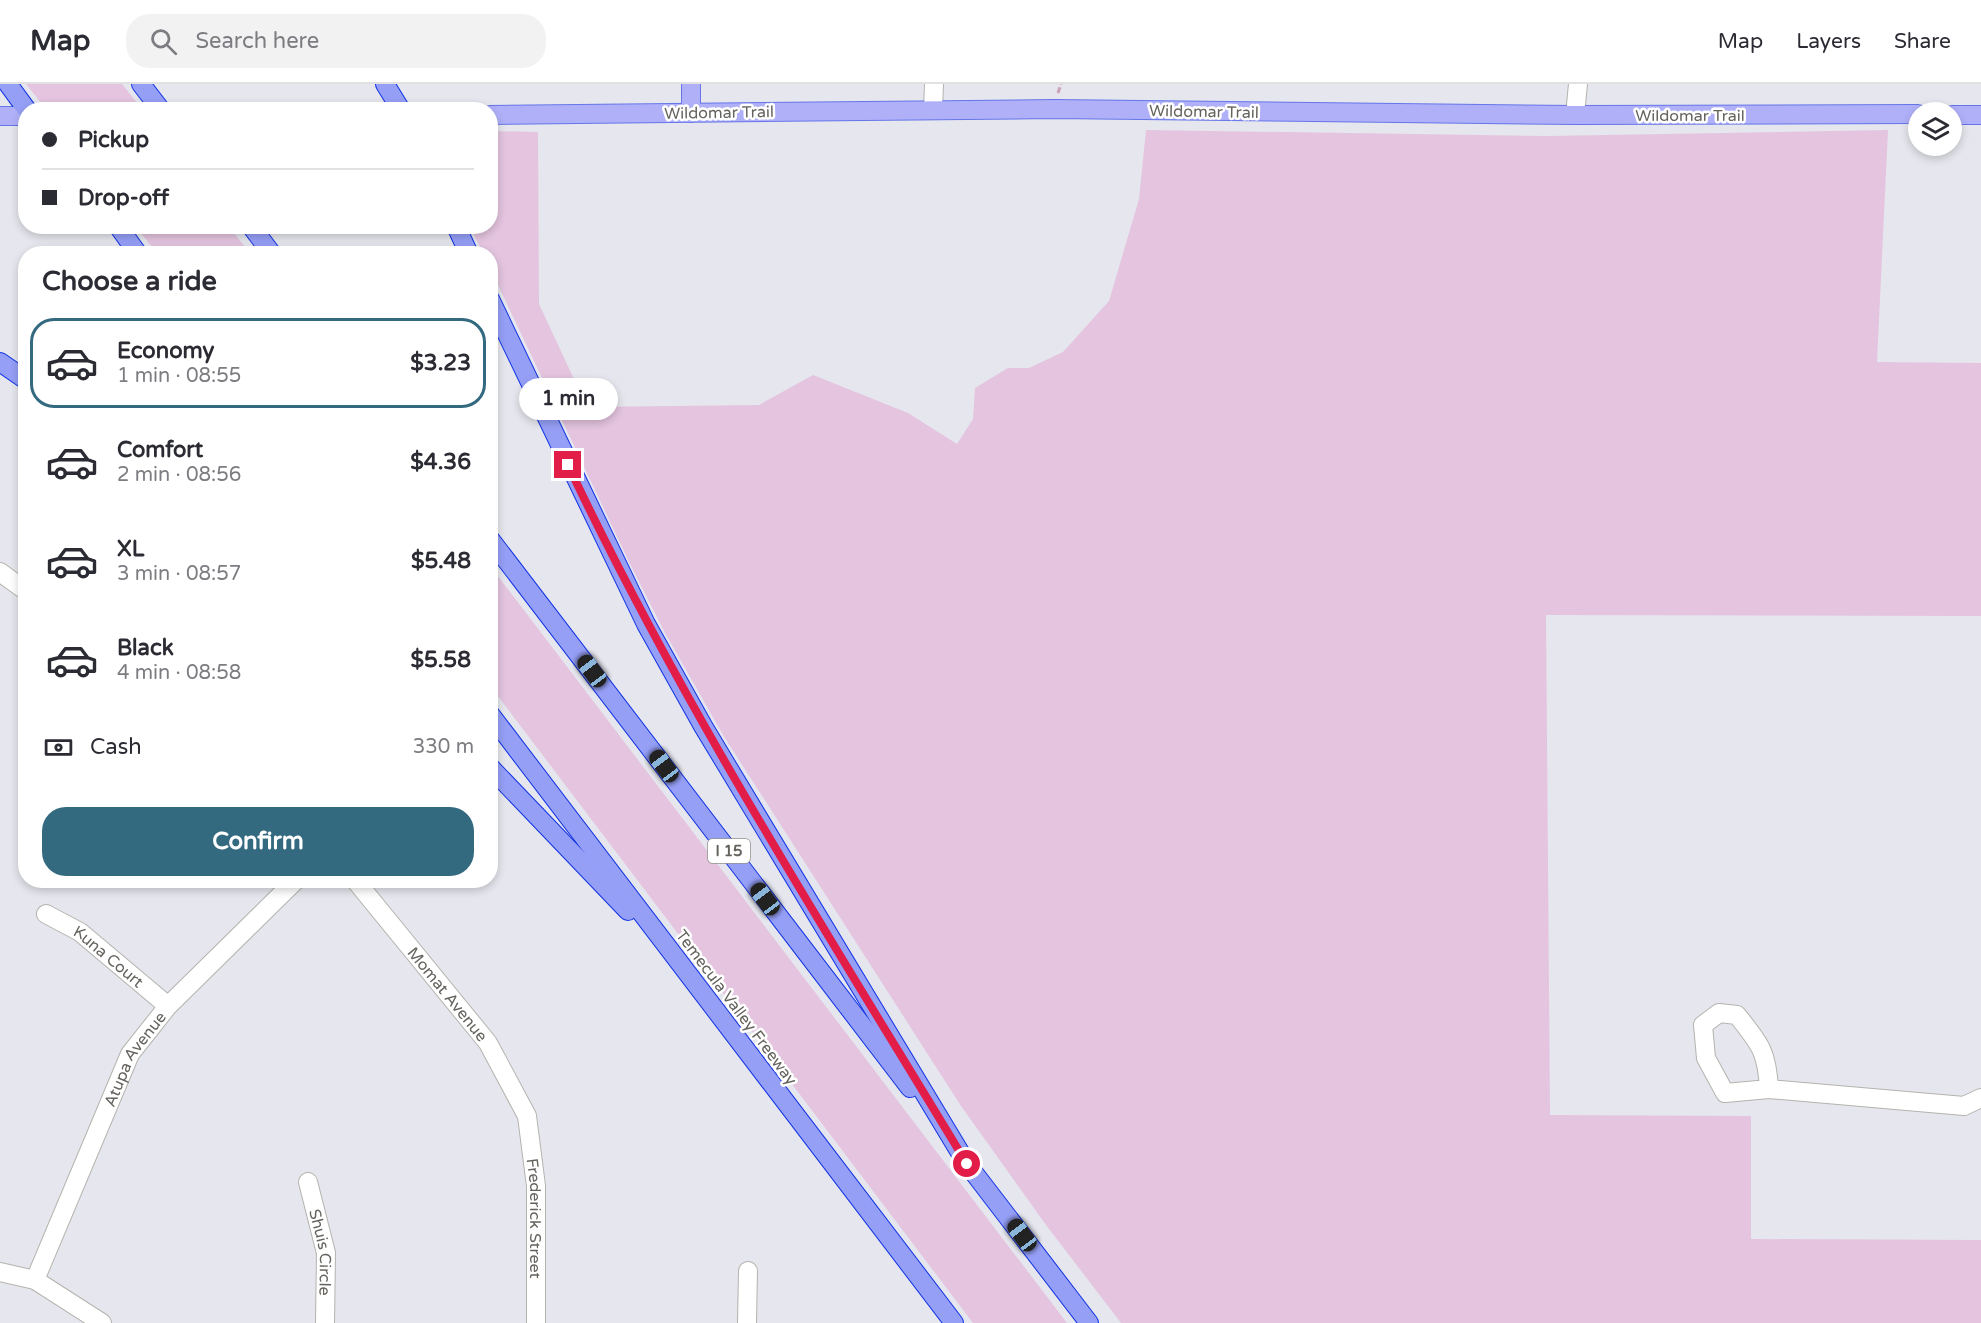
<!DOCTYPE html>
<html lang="en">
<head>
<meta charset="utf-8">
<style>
	body { margin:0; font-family:"Varela Round",sans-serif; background:#f2f2f3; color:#2b2b33; height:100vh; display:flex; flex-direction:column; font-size:22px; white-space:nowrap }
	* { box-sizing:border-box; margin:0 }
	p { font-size:20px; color:#7c7c81 }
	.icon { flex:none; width:33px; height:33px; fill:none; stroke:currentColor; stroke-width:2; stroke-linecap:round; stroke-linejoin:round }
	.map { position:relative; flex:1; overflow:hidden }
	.panel { position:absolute; left:18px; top:162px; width:480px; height:642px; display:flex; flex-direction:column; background:#fff; border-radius:24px; box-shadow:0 3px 9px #0003 }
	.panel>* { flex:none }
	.banner { position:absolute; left:18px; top:18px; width:480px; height:132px; border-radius:24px; box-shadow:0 3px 9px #0003; display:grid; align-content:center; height:132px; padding:0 24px; background:#fff }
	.tools { position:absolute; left:1908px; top:18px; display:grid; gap:12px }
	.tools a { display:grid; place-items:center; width:54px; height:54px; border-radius:50%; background:#fff; box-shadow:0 3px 9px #0003; font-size:30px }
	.end { position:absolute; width:27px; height:27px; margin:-14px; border:8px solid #e11d48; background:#fff; box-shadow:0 0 0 3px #fff }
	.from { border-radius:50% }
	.bubble { position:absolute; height:42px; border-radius:21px; background:#fff; box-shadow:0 3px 9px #0003; font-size:20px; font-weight:700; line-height:42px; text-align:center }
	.car { position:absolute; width:18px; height:36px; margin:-18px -9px; border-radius:8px; box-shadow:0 0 4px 2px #0007; background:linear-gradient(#222 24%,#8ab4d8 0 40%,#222 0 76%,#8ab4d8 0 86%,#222 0) }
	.banner b { display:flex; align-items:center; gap:21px; height:57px; font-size:22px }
	.banner b+b { border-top:2px solid #e1e1e2 }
	.banner i { width:15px; height:15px; background:#2b2b33 }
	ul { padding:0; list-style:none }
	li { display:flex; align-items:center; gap:18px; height:90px; margin:0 12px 9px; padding:0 12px; border:3px solid transparent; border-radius:24px }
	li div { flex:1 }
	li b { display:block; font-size:22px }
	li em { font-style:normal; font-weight:700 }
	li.selected { border-color:#336a7f }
	li>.icon { width:54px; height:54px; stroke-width:1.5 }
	h2 { padding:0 24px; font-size:27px; line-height:72px }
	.pay { display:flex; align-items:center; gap:15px; height:66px; padding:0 24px; font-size:22px }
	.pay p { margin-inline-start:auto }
	.button { display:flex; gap:12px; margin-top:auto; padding:12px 24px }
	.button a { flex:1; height:69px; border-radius:24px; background:#336a7f; color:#fff; font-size:24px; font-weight:700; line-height:69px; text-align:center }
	header { display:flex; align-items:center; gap:36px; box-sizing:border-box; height:84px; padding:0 30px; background:#fff; border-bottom:2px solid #e1e1e2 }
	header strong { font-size:28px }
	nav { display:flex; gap:33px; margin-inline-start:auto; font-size:21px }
	.search { width:420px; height:54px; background:#f2f2f3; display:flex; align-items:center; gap:15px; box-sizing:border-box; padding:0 21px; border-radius:24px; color:#7c7c81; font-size:22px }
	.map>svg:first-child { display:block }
	.green { fill:#e4c4df }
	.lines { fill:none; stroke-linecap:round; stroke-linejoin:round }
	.minor-casing { stroke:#b4b3ae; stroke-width:20 }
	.major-casing { stroke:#6576e8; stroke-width:20 }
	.highway-casing { stroke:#1032e4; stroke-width:20 }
	.path { stroke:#cca2ba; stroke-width:3; stroke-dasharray:6 3; stroke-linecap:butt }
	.minor { stroke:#fff; stroke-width:18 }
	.major { stroke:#b0b0f9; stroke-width:18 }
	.highway { stroke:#959ff6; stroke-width:18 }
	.route { stroke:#e11d48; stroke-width:8 }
	.labels { text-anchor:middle; stroke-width:5; stroke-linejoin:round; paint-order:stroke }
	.shield { fill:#fff; stroke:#93928e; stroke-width:1.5 }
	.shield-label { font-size:15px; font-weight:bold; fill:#65635d }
	.street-label { font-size:16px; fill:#65635d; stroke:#fff }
</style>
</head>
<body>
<header>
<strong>Map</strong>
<div class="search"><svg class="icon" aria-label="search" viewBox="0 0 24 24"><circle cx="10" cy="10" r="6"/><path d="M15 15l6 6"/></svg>Search here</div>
<nav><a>Map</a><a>Layers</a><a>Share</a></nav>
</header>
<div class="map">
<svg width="1981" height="1239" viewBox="0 0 1981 1239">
	<rect width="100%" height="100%" fill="#e6e6ee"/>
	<g class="green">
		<path d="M26,0H122L142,25H46Z"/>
		<path d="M1146,46L1548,52L1888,46L1877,278L1981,279V532L1546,531L1550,1031L1751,1032V1155L1981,1156V1239H1121L1046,1141L961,1022L723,651L665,549L630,480L491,186L490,170L483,169L470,143L490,142L491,47L538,48L539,220L587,323L759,321L813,291L908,329L957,360L973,335L975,304L1008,284H1029L1063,268L1109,217L1139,115Z"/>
		<path d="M136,143H229L250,169H157Z"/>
		<path d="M491,483L1067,1239H973L491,603Z"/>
	</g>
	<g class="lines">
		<defs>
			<g id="minor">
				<path d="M933,26L934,0"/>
				<path d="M1575,31L1578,0"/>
				<path d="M0,488L26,507"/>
				<path id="s1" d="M355,796L488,959L527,1032L536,1102V1239"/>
				<path id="s2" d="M46,830L80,848L168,922"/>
				<path d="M1769,1005C1767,967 1760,960 1737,931L1719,929L1703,941L1706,974L1725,1009L1769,1005L1964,1022L1981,1014"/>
				<path id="s3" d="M308,1098L326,1169L325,1239"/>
				<path d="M0,1188L35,1196L102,1239"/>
				<path id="s4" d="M35,1196L130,970L168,922L296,796"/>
				<path d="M747,1239L748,1187"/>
			</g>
			<g id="major">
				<path d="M691,0V29"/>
				<path d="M490,31L1054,25L1575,31L1918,30"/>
				<path d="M1952,31H1981"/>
				<path d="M0,32H26"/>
			</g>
			<g id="highway">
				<path d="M8,0L27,26"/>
				<path d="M141,0L161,26"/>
				<path d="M385,0L401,26"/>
				<path d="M118,142L138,170"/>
				<path d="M251,142L272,170"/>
				<path d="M456,142L469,170"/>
				<path d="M490,215L646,540L703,642L967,1080"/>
				<path d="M0,278L26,296"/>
				<path d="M490,455L910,1004"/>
				<path d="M490,630L954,1239"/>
				<path d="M490,683L628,827"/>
				<path d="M961,1072L1089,1239"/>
			</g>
		</defs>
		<use href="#minor" class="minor-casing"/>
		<use href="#major" class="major-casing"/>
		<use href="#highway" class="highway-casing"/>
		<path class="path" d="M1058,9L1061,0"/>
		<use href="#minor" class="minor"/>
		<use href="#major" class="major"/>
		<use href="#highway" class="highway"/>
	</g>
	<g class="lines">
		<path class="route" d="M568,381C683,624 828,850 967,1080"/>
	</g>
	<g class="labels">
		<rect class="shield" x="708" y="755" width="42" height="24" rx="4.5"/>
		<g class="shield-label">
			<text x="729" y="772">I 15</text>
		</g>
		<g class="street-label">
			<text transform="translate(1204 27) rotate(1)" y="6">Wildomar Trail</text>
			<text transform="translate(719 28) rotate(-1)" y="6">Wildomar Trail</text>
			<text x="1690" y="37">Wildomar Trail</text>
			<text dy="6" stroke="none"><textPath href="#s2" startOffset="76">Kuna Court</textPath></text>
			<text dy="6" stroke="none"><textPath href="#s1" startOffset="147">Momat Avenue</textPath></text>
			<text transform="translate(737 923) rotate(53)" y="6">Temecula Valley Freeway</text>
			<text dy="6" stroke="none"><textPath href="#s4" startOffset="243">Atupa Avenue</textPath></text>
			<text dy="6" stroke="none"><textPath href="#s1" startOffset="396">Frederick Street</textPath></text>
			<text dy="6" stroke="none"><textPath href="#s3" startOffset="72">Shuis Circle</textPath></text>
		</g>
	</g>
</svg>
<div class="tools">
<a><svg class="icon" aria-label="layers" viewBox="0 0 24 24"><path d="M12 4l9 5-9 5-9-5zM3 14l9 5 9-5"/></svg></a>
</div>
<i class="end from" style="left:967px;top:1080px"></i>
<i class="end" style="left:568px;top:381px"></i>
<div class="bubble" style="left:519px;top:294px;width:99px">1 min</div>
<i class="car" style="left:592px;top:587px;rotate:323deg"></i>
<i class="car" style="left:664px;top:682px;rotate:323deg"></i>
<i class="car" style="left:765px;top:815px;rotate:323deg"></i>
<i class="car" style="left:1022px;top:1151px;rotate:323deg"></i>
<div class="banner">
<b><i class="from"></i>Pickup</b>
<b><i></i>Drop-off</b>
</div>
<section class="panel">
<h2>Choose a ride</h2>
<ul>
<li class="selected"><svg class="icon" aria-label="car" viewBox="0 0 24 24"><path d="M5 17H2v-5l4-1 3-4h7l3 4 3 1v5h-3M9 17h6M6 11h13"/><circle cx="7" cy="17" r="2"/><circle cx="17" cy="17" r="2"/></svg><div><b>Economy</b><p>1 min · 08:55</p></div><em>$3.23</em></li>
<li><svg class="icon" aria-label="car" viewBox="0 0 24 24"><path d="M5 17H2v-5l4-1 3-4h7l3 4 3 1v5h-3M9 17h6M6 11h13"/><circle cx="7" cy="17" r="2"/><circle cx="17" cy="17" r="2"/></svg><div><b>Comfort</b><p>2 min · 08:56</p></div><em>$4.36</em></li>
<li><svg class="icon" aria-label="car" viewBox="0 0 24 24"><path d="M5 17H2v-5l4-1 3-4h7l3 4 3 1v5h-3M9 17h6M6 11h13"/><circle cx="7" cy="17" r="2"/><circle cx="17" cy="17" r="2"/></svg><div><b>XL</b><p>3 min · 08:57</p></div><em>$5.48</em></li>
<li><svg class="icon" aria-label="car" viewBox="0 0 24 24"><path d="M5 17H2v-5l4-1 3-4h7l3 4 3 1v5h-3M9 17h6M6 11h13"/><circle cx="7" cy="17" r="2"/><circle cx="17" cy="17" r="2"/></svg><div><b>Black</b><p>4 min · 08:58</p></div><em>$5.58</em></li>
</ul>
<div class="pay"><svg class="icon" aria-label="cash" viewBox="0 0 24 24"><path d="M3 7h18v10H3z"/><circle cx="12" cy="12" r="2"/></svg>Cash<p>330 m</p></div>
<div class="button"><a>Confirm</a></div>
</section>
</div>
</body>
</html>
